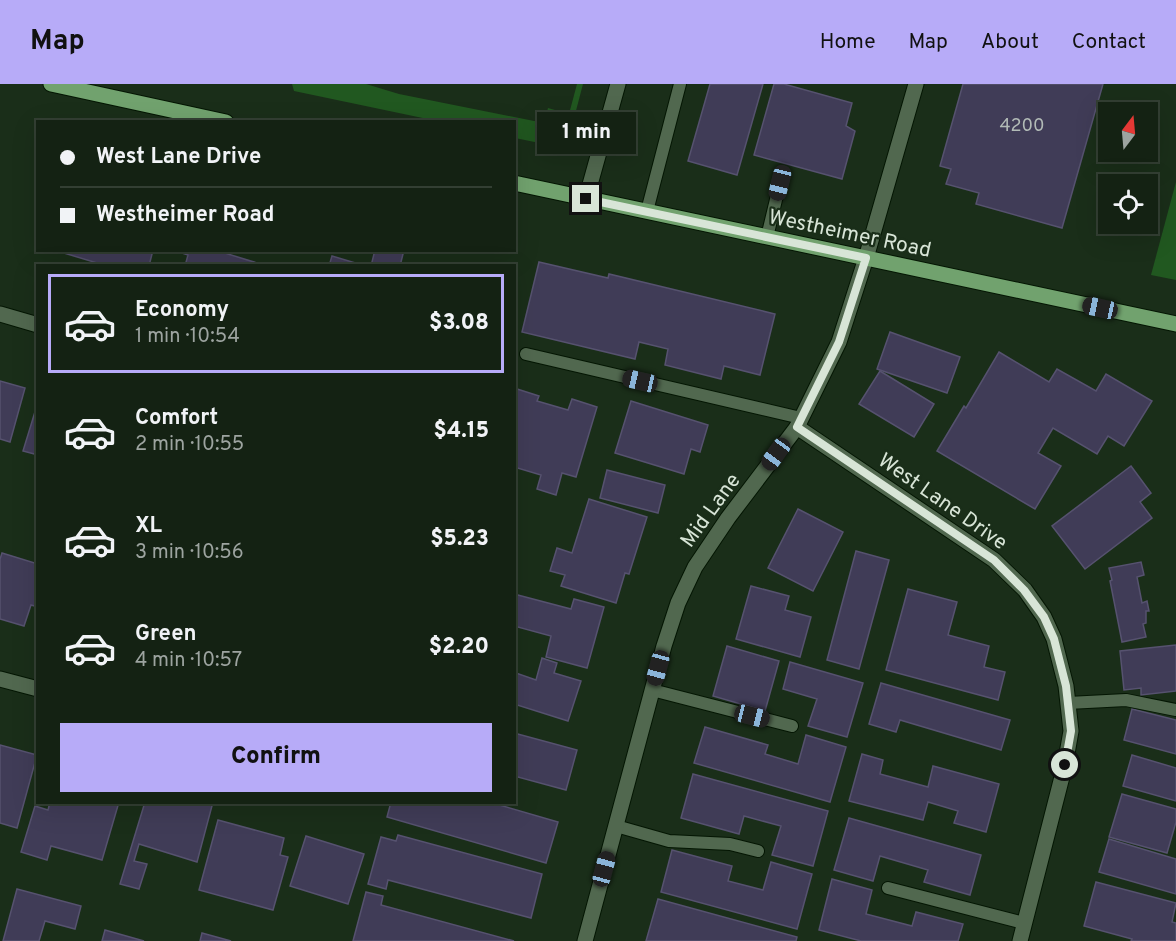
<!DOCTYPE html>
<html lang="en">
<head>
<meta charset="utf-8">
<style>
	body { margin:0; font-family:Overpass,sans-serif; background:#1d2a1c; color:#f1f3f6; height:100vh; display:flex; flex-direction:column; font-size:22px; white-space:nowrap }
	* { box-sizing:border-box; margin:0 }
	p { font-size:20px; color:#9da4a0 }
	.icon { flex:none; width:33px; height:33px; fill:none; stroke:currentColor; stroke-width:2; stroke-linecap:round; stroke-linejoin:round }
	.map { position:relative; flex:1; overflow:hidden }
	.panel { position:absolute; left:36px; top:180px; width:480px; height:540px; display:flex; flex-direction:column; background:#142213; border-radius:0px; box-shadow:0 6px 24px #0002,0 0 0 2px #333f33 }
	.panel>* { flex:none }
	.hud { position:absolute; left:36px; top:36px; width:480px; height:132px; border-radius:0px; box-shadow:0 6px 24px #0002,0 0 0 2px #333f33; display:grid; align-content:center; height:132px; padding:0 24px; background:#142213 }
	.needle { width:39px; rotate:16deg }
	.buttons { position:absolute; left:1098px; top:18px; display:grid; gap:12px }
	.buttons a { display:grid; place-items:center; width:60px; height:60px; border-radius:0px; background:#142213; box-shadow:0 6px 24px #0002,0 0 0 2px #333f33; font-size:30px }
	.end { position:absolute; width:27px; height:27px; margin:-14px; border:8px solid #d8e5d7; background:#111; box-shadow:0 0 0 3px #111 }
	.from { border-radius:50% }
	.bubble { position:absolute; height:42px; border-radius:0px; background:#142213; box-shadow:0 6px 24px #0002,0 0 0 2px #333f33; font-size:20px; font-weight:800; line-height:42px; text-align:center }
	.car { position:absolute; width:18px; height:36px; margin:-18px -9px; border-radius:8px; box-shadow:0 0 4px 2px #0007; background:linear-gradient(#222 24%,#8ab4d8 0 40%,#222 0 76%,#8ab4d8 0 86%,#222 0) }
	.hud b { display:flex; align-items:center; gap:21px; height:57px; font-size:22px }
	.hud b+b { border-top:2px solid #333f33 }
	.hud i { width:15px; height:15px; background:#f1f3f6 }
	ul { padding:10px 0 0; list-style:none }
	li { display:flex; align-items:center; gap:18px; height:99px; margin:0 12px 9px; padding:0 12px; border:3px solid transparent; border-radius:0px }
	li div { flex:1 }
	li b { display:block; font-size:22px }
	li em { font-style:normal; font-weight:800 }
	li.current { border-color:#b7abf8 }
	li>.icon { width:54px; height:54px; stroke-width:1.5 }
	.cta { display:flex; gap:12px; margin-top:auto; padding:12px 24px }
	.cta a { flex:1; height:69px; border-radius:0px; background:#b7abf8; color:#111; font-size:24px; font-weight:800; line-height:69px; text-align:center }
	header { display:flex; align-items:center; gap:36px; box-sizing:border-box; height:84px; padding:0 30px; background:#b7abf8; color:#111 }
	header strong { font-size:28px }
	nav { display:flex; gap:33px; margin-inline-start:auto; font-size:21px }
	.map>svg:first-child { display:block }
	.green { fill:#215820 }
	.building { fill:#403c57; stroke:#56526f; stroke-width:1.5 }
	.lines { fill:none; stroke-linecap:round; stroke-linejoin:round }
	.service-casing { stroke:#041603; stroke-width:14 }
	.minor-casing { stroke:#041603; stroke-width:17 }
	.tertiary-casing { stroke:#041603; stroke-width:17 }
	.primary-casing { stroke:#041603; stroke-width:17 }
	.service { stroke:#51684f; stroke-width:12 }
	.minor { stroke:#51684f; stroke-width:15 }
	.tertiary { stroke:#51684f; stroke-width:15 }
	.primary { stroke:#71a26e; stroke-width:15 }
	.route { stroke:#d8e5d7; stroke-width:8 }
	.labels { text-anchor:middle; stroke-width:4.5; stroke-linejoin:round; paint-order:stroke }
	.number-label { font-size:18px; fill:#b2bbb7 }
	.street-label { font-size:21px; fill:#d8e5d7; stroke:#1a2e19 }
</style>
</head>
<body>
<header>
<strong>Map</strong>
<nav><a>Home</a><a>Map</a><a>About</a><a>Contact</a></nav>
</header>
<div class="map">
<svg width="1176" height="857" viewBox="0 0 1176 857">
	<rect width="100%" height="100%" fill="#1a2e19"/>
	<g class="green">
		<path d="M292,0H366L399,10L544,39L548,24L569,30L577,0H583L567,61L564,64L515,54L514,38L437,37L294,7Z"/>
		<path d="M1176,98V196L1151,191Z"/>
	</g>
	<g class="building">
		<path d="M710,0H763L737,91L688,77Z"/>
		<path d="M774,0H784L852,19L846,42L855,47L842,95L754,71Z"/>
		<path d="M963,0H1103L1062,144L976,120L979,109L946,100L951,85L940,82Z"/>
		<path d="M54,166H153L149,182H107Z"/>
		<path d="M173,166H215L267,182H185L188,171Z"/>
		<path d="M375,166H404L400,182H371Z"/>
		<path d="M332,172L359,180V182H329Z"/>
		<path d="M539,178L608,194L609,190L775,230L760,291L724,282L721,295L665,281L668,265L639,258L635,275L522,248Z"/>
		<path d="M890,248L960,273L947,309L877,285Z"/>
		<path d="M999,268L1049,298L1057,285L1096,307L1106,290L1152,317L1124,362L1108,352L1097,370L1053,344L1038,369L1061,382L1035,425L937,367L964,322L966,324Z"/>
		<path d="M880,287L934,320L914,353L859,320Z"/>
		<path d="M0,297L25,304L10,358L0,355Z"/>
		<path d="M514,304L539,312L537,317L568,326L572,315L597,323L576,393L562,389L556,411L537,405L541,391L514,383Z"/>
		<path d="M631,317L708,341L700,368L691,365L684,390L615,369Z"/>
		<path d="M38,318V371L23,367Z"/>
		<path d="M1131,382L1151,409L1140,418L1152,434L1085,485L1052,442Z"/>
		<path d="M607,386L665,401L658,429L600,414Z"/>
		<path d="M589,415L647,433L629,490L625,489L616,519L561,502L565,491L550,487L557,464L572,469Z"/>
		<path d="M798,425L843,448L813,507L768,484Z"/>
		<path d="M856,467L889,476L859,585L827,576Z"/>
		<path d="M2,469L38,480V523L31,521L24,542L0,535V475Z"/>
		<path d="M1141,478L1144,491L1137,493L1142,519L1147,517L1149,527H1146V539L1143,540L1146,553L1122,558L1110,497L1112,496L1109,484Z"/>
		<path d="M751,502L789,512L785,526L811,533L800,573L736,555Z"/>
		<path d="M908,505L957,518L948,551L989,562L984,583L1005,588L998,616L886,586Z"/>
		<path d="M514,510L571,525L574,515L604,523L587,584L546,573L551,552L514,542Z"/>
		<path d="M1176,561V607L1141,611V604L1124,606L1120,567Z"/>
		<path d="M727,562L779,577L765,627L713,612Z"/>
		<path d="M542,574L557,579L554,589L581,597L568,637L514,620L516,589L536,596Z"/>
		<path d="M790,578L863,599L847,653L808,642L817,615L783,605Z"/>
		<path d="M881,599L1010,636L1001,666L900,636L896,648L869,640Z"/>
		<path d="M1132,625L1176,636V670L1124,656Z"/>
		<path d="M705,643L768,661L765,670L798,680L806,651L846,663L830,718L694,679Z"/>
		<path d="M514,649L577,666L566,706L514,692Z"/>
		<path d="M0,661L37,671L17,744L0,739Z"/>
		<path d="M862,670L883,676L880,690L928,703L933,682L999,700L986,748L954,739L958,727L928,718L923,736L849,717Z"/>
		<path d="M1132,671L1176,684V717L1123,702Z"/>
		<path d="M693,690L828,727L813,782L772,771L781,742L744,732L739,750L681,734Z"/>
		<path d="M1122,710L1176,725V738L1167,769L1109,753Z"/>
		<path d="M50,718H119L102,776L51,762L47,776L21,768L35,722L48,726Z"/>
		<path d="M145,718H213L197,778L139,760L134,777L147,780L139,805L120,800Z"/>
		<path d="M391,718H489L558,738L546,779L387,733Z"/>
		<path d="M849,734L981,771L970,811L924,798L928,786L880,772L873,797L834,786Z"/>
		<path d="M218,736L284,754L280,771L288,773L273,826L199,806Z"/>
		<path d="M398,751L542,790L531,834L388,796L386,805L368,800L381,753L396,757Z"/>
		<path d="M306,752L364,770L348,820L290,802Z"/>
		<path d="M1109,755L1176,775V810L1099,788Z"/>
		<path d="M672,766L732,782L728,797L763,806L771,778L812,790L797,845L661,808Z"/>
		<path d="M832,795L872,806L866,830L912,842L916,828L963,840L958,857H861L819,846Z"/>
		<path d="M1096,798L1176,819L1172,838L1176,839V857H1131L1132,855L1084,842Z"/>
		<path d="M17,805L81,822L75,845L45,837L39,857H3Z"/>
		<path d="M366,808L383,812L381,821L514,857H353Z"/>
		<path d="M658,815L797,853L796,857H646Z"/>
		<path d="M105,846L144,857H102Z"/>
		<path d="M202,849L231,857H200Z"/>
	</g>
	<g class="lines">
		<defs>
			<g id="service">
				<path d="M647,127L680,0"/>
				<path d="M767,153L780,99"/>
				<path d="M526,270L801,334"/>
				<path d="M652,606L792,642"/>
				<path d="M1068,619L1126,616L1176,626"/>
				<path d="M616,742L669,757L730,760L758,767"/>
				<path d="M888,804L1024,839"/>
			</g>
			<g id="minor">
				<path d="M586,115L618,0"/>
				<path d="M0,230L38,241"/>
				<path d="M797,343L994,476L1025,506L1044,533L1054,555L1066,602L1071,647L1065,681L1020,857"/>
				<path d="M0,595L38,605"/>
			</g>
			<path id="tertiary" d="M585,857L664,562L678,519L695,483L728,434L797,343L839,258L866,174L916,0"/>
			<g id="primary">
				<path d="M51,0L226,38"/>
				<path d="M514,99L1176,240"/>
			</g>
		</defs>
		<use href="#service" class="service-casing"/>
		<use href="#minor" class="minor-casing"/>
		<use href="#tertiary" class="tertiary-casing"/>
		<use href="#primary" class="primary-casing"/>
		<use href="#service" class="service"/>
		<use href="#minor" class="minor"/>
		<use href="#tertiary" class="tertiary"/>
		<use href="#primary" class="primary"/>
	</g>
	<g class="lines">
		<path class="route" d="M586,115L866,174L839,258L797,343L994,476L1024,506L1044,533L1054,555L1066,602L1071,647L1065,681"/>
	</g>
	<g class="labels">
		<g class="number-label">
			<text x="1022" y="47">4200</text>
		</g>
		<g class="street-label">
			<text transform="translate(850 149) rotate(12)" y="7">Westheimer Road</text>
			<text transform="translate(943 417) rotate(35)" y="7">West Lane Drive</text>
			<text transform="translate(710 426) rotate(-54)" y="7">Mid Lane</text>
		</g>
	</g>
</svg>
<div class="buttons">
<a><svg class="needle" viewBox="-14 -14 28 28"><path d="M0-13l5 13h-10z" fill="#e53935"/><path d="M0 13l5-13h-10z" fill="#9da4a0"/></svg></a>
<a><svg class="icon" aria-label="locate" viewBox="0 0 24 24"><circle cx="12" cy="12" r="6"/><path d="M12 2v4M12 18v4M2 12h4M18 12h4"/></svg></a>
</div>
<i class="end from" style="left:1065px;top:681px"></i>
<i class="end" style="left:586px;top:115px"></i>
<div class="bubble" style="left:537px;top:28px;width:99px">1 min</div>
<i class="car" style="left:780px;top:99px;rotate:194deg"></i>
<i class="car" style="left:1100px;top:224px;rotate:282deg"></i>
<i class="car" style="left:640px;top:297px;rotate:283deg"></i>
<i class="car" style="left:776px;top:370px;rotate:216deg"></i>
<i class="car" style="left:658px;top:584px;rotate:195deg"></i>
<i class="car" style="left:752px;top:632px;rotate:104deg"></i>
<i class="car" style="left:604px;top:785px;rotate:15deg"></i>
<div class="hud">
<b><i class="from"></i>West Lane Drive</b>
<b><i></i>Westheimer Road</b>
</div>
<section class="panel">
<ul>
<li class="current"><svg class="icon" aria-label="car" viewBox="0 0 24 24"><path d="M5 17H2v-5l4-1 3-4h7l3 4 3 1v5h-3M9 17h6M6 11h13"/><circle cx="7" cy="17" r="2"/><circle cx="17" cy="17" r="2"/></svg><div><b>Economy</b><p>1 min · 10:54</p></div><em>$3.08</em></li>
<li><svg class="icon" aria-label="car" viewBox="0 0 24 24"><path d="M5 17H2v-5l4-1 3-4h7l3 4 3 1v5h-3M9 17h6M6 11h13"/><circle cx="7" cy="17" r="2"/><circle cx="17" cy="17" r="2"/></svg><div><b>Comfort</b><p>2 min · 10:55</p></div><em>$4.15</em></li>
<li><svg class="icon" aria-label="car" viewBox="0 0 24 24"><path d="M5 17H2v-5l4-1 3-4h7l3 4 3 1v5h-3M9 17h6M6 11h13"/><circle cx="7" cy="17" r="2"/><circle cx="17" cy="17" r="2"/></svg><div><b>XL</b><p>3 min · 10:56</p></div><em>$5.23</em></li>
<li><svg class="icon" aria-label="car" viewBox="0 0 24 24"><path d="M5 17H2v-5l4-1 3-4h7l3 4 3 1v5h-3M9 17h6M6 11h13"/><circle cx="7" cy="17" r="2"/><circle cx="17" cy="17" r="2"/></svg><div><b>Green</b><p>4 min · 10:57</p></div><em>$2.20</em></li>
</ul>
<div class="cta"><a>Confirm</a></div>
</section>
</div>
</body>
</html>
